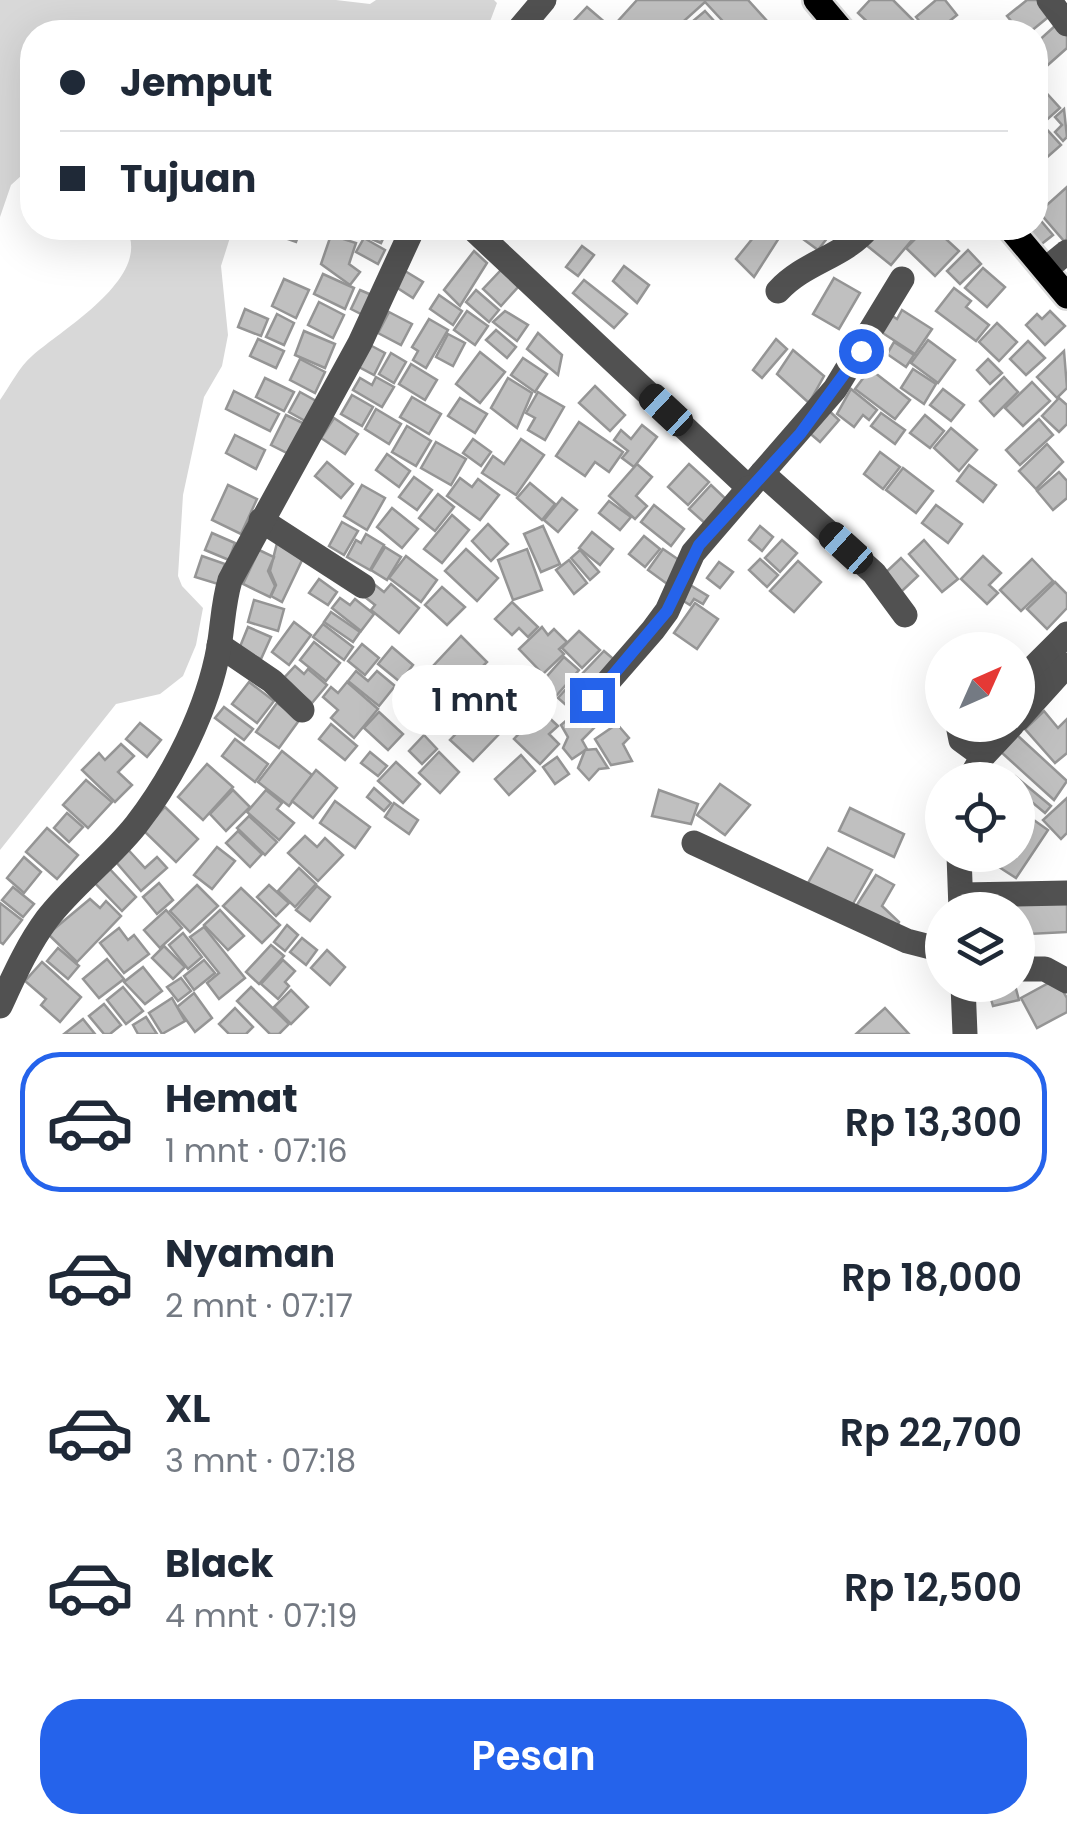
<!DOCTYPE html>
<html lang="id">
<head>
<meta charset="utf-8">
<style>
	body { margin:0; font-family:Poppins,sans-serif; background:#f6f6f7; color:#1f2937; height:100vh; display:flex; flex-direction:column; font-size:38px; white-space:nowrap }
	* { box-sizing:border-box; margin:0 }
	p { font-size:32px; color:#747a83 }
	.icon { flex:none; width:55px; height:55px; fill:none; stroke:currentColor; stroke-width:2; stroke-linecap:round; stroke-linejoin:round }
	.map { position:relative; height:1034px; overflow:hidden }
	.details { display:flex; flex-direction:column; background:#fff; flex:1 }
	.details>* { flex:none }
	.top-card { position:absolute; left:20px; top:20px; width:1028px; height:220px; border-radius:40px; box-shadow:0 10px 40px #0002; display:grid; align-content:center; height:220px; padding:0 40px; background:#fff }
	.needle { width:65px; rotate:45deg }
	.fabs { position:absolute; left:925px; top:632px; display:grid; gap:20px }
	.fabs a { display:grid; place-items:center; width:110px; height:110px; border-radius:50%; background:#fff; box-shadow:0 10px 40px #0002; font-size:50px }
	.end { position:absolute; width:45px; height:45px; margin:-22px; border:12px solid #2563eb; background:#fff; box-shadow:0 0 0 5px #fff }
	.from { border-radius:50% }
	.bubble { position:absolute; height:70px; border-radius:35px; background:#fff; box-shadow:0 10px 40px #0002; font-size:32px; font-weight:600; line-height:70px; text-align:center }
	.car { position:absolute; width:30px; height:60px; margin:-30px -15px; border-radius:12px; box-shadow:0 0 8px 2px #0007; background:linear-gradient(#222 24%,#8ab4d8 0 40%,#222 0 76%,#8ab4d8 0 86%,#222 0) }
	.top-card b { display:flex; align-items:center; gap:35px; height:95px; font-size:38px }
	.top-card b+b { border-top:2px solid #e0e1e3 }
	.top-card i { width:25px; height:25px; background:#1f2937 }
	ul { padding:18px 0 0; list-style:none }
	li { display:flex; align-items:center; gap:30px; height:140px; margin:0 20px 15px; padding:0 20px; border:5px solid transparent; border-radius:40px }
	li div { flex:1 }
	li b { display:block; font-size:38px }
	li em { font-style:normal; font-weight:600 }
	li.active { border-color:#2563eb }
	li>.icon { width:90px; height:90px; stroke-width:1.5 }
	.button { display:flex; gap:20px; margin-top:auto; padding:20px 40px }
	.button a { flex:1; height:115px; border-radius:40px; background:#2563eb; color:#fff; font-size:40px; font-weight:600; line-height:115px; text-align:center }
	.map>svg:first-child { display:block }
	.green { fill:#d8d8d8 }
	.building { fill:#c0c0c0; stroke:#959595; stroke-width:2.5 }
	.lines { fill:none; stroke-linecap:round; stroke-linejoin:round }
	.major-casing { stroke:#dbdbdb; stroke-width:30 }
	.minor { stroke:#515151; stroke-width:25 }
	.major { stroke:#000; stroke-width:25 }
	.route { stroke:#2563eb; stroke-width:12 }
</style>
</head>
<body>
<div class="map">
<svg width="1067" height="1034" viewBox="0 0 1067 1034">
	<rect width="100%" height="100%" fill="#fff"/>
	<g class="green">
		<path d="M0,0H336L370,4L376,0H494L497,3L486,32H32V166L11,185L0,217Z"/>
		<path d="M126,228H233L221,266L228,335L222,366L204,397L183,495L178,576L182,586L203,608L196,645L183,676L160,694L116,704L0,850V400C10,386 19,367 32,356C61,330 154,277 126,228Z"/>
	</g>
	<g class="building">
		<path d="M637,0H748L767,21L755,32H733L705,2L674,30L662,24L653,32H608Z"/>
		<path d="M870,0H893L914,21L903,32H878L858,13Z"/>
		<path d="M936,0H945L957,15L936,32H928L916,17Z"/>
		<path d="M1027,0H1040L1052,14L1030,32H1020L1007,16Z"/>
		<path d="M587,7L607,24L599,32H574L568,27Z"/>
		<path d="M705,11L716,23L704,32H680Z"/>
		<path d="M1057,24L1067,35V48L1040,72L1035,67V44Z"/>
		<path d="M1041,87L1060,108L1042,124L1061,145L1035,168V92Z"/>
		<path d="M1064,109L1067,137L1063,141L1055,132L1062,125L1055,117Z"/>
		<path d="M1067,187V239L1064,241L1039,212Z"/>
		<path d="M1036,215L1053,235L1039,246L1023,228H1035Z"/>
		<path d="M273,228H301L296,242L271,233Z"/>
		<path d="M363,228H388L381,243L360,234Z"/>
		<path d="M761,228H768L779,238L754,277L736,259Z"/>
		<path d="M788,228H835L818,250Z"/>
		<path d="M870,228H887L894,233L899,228H922L891,265L860,240Z"/>
		<path d="M926,228H934L959,251L935,276L906,248Z"/>
		<path d="M331,235L356,243L349,264L360,272L350,285L321,264Z"/>
		<path d="M364,238L385,250L378,264L356,252Z"/>
		<path d="M582,246L594,255L578,276L566,267Z"/>
		<path d="M968,250L981,264L960,284L947,271Z"/>
		<path d="M474,251L487,263L460,306L444,290Z"/>
		<path d="M624,266L649,285L637,303L613,281Z"/>
		<path d="M983,268L1005,287L987,307L965,288Z"/>
		<path d="M501,270L519,286L501,306L483,289Z"/>
		<path d="M405,271L423,282L413,298L396,287Z"/>
		<path d="M323,274L354,288L345,309L314,294Z"/>
		<path d="M834,278L860,293L839,329L813,314Z"/>
		<path d="M284,279L309,290L296,318L272,306Z"/>
		<path d="M584,280L627,314L614,328L573,293Z"/>
		<path d="M954,288L971,301L966,307L989,325L976,341L936,311Z"/>
		<path d="M360,290L374,296L365,316L351,309Z"/>
		<path d="M476,290L499,310L489,322L466,302Z"/>
		<path d="M439,295L462,311L453,325L430,309Z"/>
		<path d="M319,302L344,315L333,338L308,325Z"/>
		<path d="M245,309L268,319L261,336L238,327Z"/>
		<path d="M902,310L932,329L915,354L878,330L889,314L897,319Z"/>
		<path d="M467,311L488,326L475,345L454,330Z"/>
		<path d="M505,311L528,325L517,341L493,322Z"/>
		<path d="M1050,311L1065,326L1045,345L1026,325L1037,314L1042,319Z"/>
		<path d="M389,312L412,324L401,345L378,333Z"/>
		<path d="M277,314L294,323L284,345L266,337Z"/>
		<path d="M429,319L448,330L426,368L413,360L418,351L412,347Z"/>
		<path d="M997,323L1017,342L999,361L979,342Z"/>
		<path d="M496,330L516,347L507,358L486,340Z"/>
		<path d="M304,331L335,344L325,368L295,355Z"/>
		<path d="M538,333L562,355L558,375L527,349Z"/>
		<path d="M448,334L465,343L453,366L436,357Z"/>
		<path d="M258,339L284,351L276,368L250,356Z"/>
		<path d="M776,339L787,349L762,378L753,370Z"/>
		<path d="M928,340L955,360L938,383L911,363Z"/>
		<path d="M1028,341L1045,358L1026,375L1010,359Z"/>
		<path d="M894,342L914,355L906,367L887,354Z"/>
		<path d="M368,344L385,353L374,375L357,366Z"/>
		<path d="M793,350L824,376L809,403L777,374Z"/>
		<path d="M1064,351L1067,388L1057,398L1037,377Z"/>
		<path d="M480,352L505,372L480,403L456,384Z"/>
		<path d="M391,353L406,362L394,383L379,374Z"/>
		<path d="M523,358L547,374L535,392L511,375Z"/>
		<path d="M300,359L325,372L315,393L290,380Z"/>
		<path d="M988,359L1002,373L990,384L977,370Z"/>
		<path d="M411,364L437,380L425,400L399,384Z"/>
		<path d="M870,369L910,400L895,419L855,389Z"/>
		<path d="M913,369L936,384L924,404L901,388Z"/>
		<path d="M376,377L394,387L382,407L353,390L360,378L372,385Z"/>
		<path d="M1004,377L1018,392L994,416L980,401Z"/>
		<path d="M265,378L294,392L284,411L256,397Z"/>
		<path d="M508,378L532,393L517,428L491,408Z"/>
		<path d="M1032,382L1050,401L1023,426L1005,408Z"/>
		<path d="M595,386L625,415L610,431L579,403Z"/>
		<path d="M851,389L877,410L869,420L863,415L854,427L837,414Z"/>
		<path d="M943,389L964,405L951,421L930,405Z"/>
		<path d="M234,391L279,414L270,431L226,409Z"/>
		<path d="M300,392L318,402L307,422L289,412Z"/>
		<path d="M538,392L564,407L545,440L528,430L535,418L526,413Z"/>
		<path d="M352,395L373,407L362,426L341,414Z"/>
		<path d="M412,397L441,414L429,434L400,417Z"/>
		<path d="M460,398L487,414L475,433L448,416Z"/>
		<path d="M1059,398L1067,405V424L1059,432L1042,416Z"/>
		<path d="M825,407L839,420L820,442L806,430Z"/>
		<path d="M376,409L401,424L389,444L365,429Z"/>
		<path d="M881,413L905,430L895,444L871,426Z"/>
		<path d="M286,415L307,425L291,455L271,445Z"/>
		<path d="M925,415L944,431L930,448L910,433Z"/>
		<path d="M334,418L358,434L345,454L321,438Z"/>
		<path d="M1039,419L1053,435L1020,465L1006,450Z"/>
		<path d="M579,422L623,452L609,472L595,462L585,476L556,456Z"/>
		<path d="M642,425L657,437L634,467L622,458L628,451L614,440L621,430L631,439Z"/>
		<path d="M407,426L431,441L416,466L392,452Z"/>
		<path d="M951,428L977,450L959,471L934,448Z"/>
		<path d="M235,435L265,450L256,469L226,453Z"/>
		<path d="M473,439L491,452L481,466L463,453Z"/>
		<path d="M521,439L544,455L516,495L482,473L493,456L504,464Z"/>
		<path d="M436,442L466,459L451,485L421,468Z"/>
		<path d="M1047,444L1063,462L1036,489L1019,471Z"/>
		<path d="M880,452L900,467L883,489L864,474Z"/>
		<path d="M387,454L410,471L399,487L376,470Z"/>
		<path d="M327,462L353,484L341,498L315,476Z"/>
		<path d="M637,464L652,477L636,496L647,506L635,519L609,496Z"/>
		<path d="M689,464L709,482L688,505L668,487Z"/>
		<path d="M969,465L996,485L983,502L957,481Z"/>
		<path d="M903,468L933,491L916,513L886,490Z"/>
		<path d="M1059,472L1067,481V498L1053,510L1037,491Z"/>
		<path d="M414,477L432,490L417,510L399,497Z"/>
		<path d="M460,478L472,487L478,479L499,495L480,520L447,496Z"/>
		<path d="M530,483L555,504L542,520L517,498Z"/>
		<path d="M228,485L257,499L241,534L212,520Z"/>
		<path d="M362,485L385,498L367,530L344,516Z"/>
		<path d="M711,485L729,502L707,525L689,509Z"/>
		<path d="M438,494L454,507L435,531L419,518Z"/>
		<path d="M562,498L577,510L558,532L544,520Z"/>
		<path d="M609,501L631,517L620,530L599,513Z"/>
		<path d="M654,505L684,529L671,546L641,522Z"/>
		<path d="M936,505L962,524L948,543L922,523Z"/>
		<path d="M392,508L418,529L402,548L377,527Z"/>
		<path d="M452,515L469,530L442,563L424,549Z"/>
		<path d="M342,522L358,531L344,555L329,546Z"/>
		<path d="M488,524L508,544L491,561L472,541Z"/>
		<path d="M543,526L560,564L541,572L524,534Z"/>
		<path d="M760,526L773,537L762,551L749,540Z"/>
		<path d="M592,532L613,549L600,565L579,548Z"/>
		<path d="M212,533L235,543L229,560L205,550Z"/>
		<path d="M366,534L384,545L370,570L347,557L356,540L361,543Z"/>
		<path d="M644,536L660,549L645,567L629,554Z"/>
		<path d="M782,540L797,553L780,572L765,558Z"/>
		<path d="M924,540L958,579L942,592L909,554Z"/>
		<path d="M277,543L304,556L282,602L271,596L276,585L270,571Z"/>
		<path d="M385,547L401,557L387,580L371,570Z"/>
		<path d="M466,549L498,578L477,601L445,571Z"/>
		<path d="M527,549L542,590L513,600L498,560Z"/>
		<path d="M663,549L685,564L670,586L648,570Z"/>
		<path d="M259,550L274,557L268,571L275,586L270,597L243,584Z"/>
		<path d="M580,550L599,572L590,580L571,558Z"/>
		<path d="M202,556L225,564L218,584L195,577Z"/>
		<path d="M406,556L437,580L421,602L389,578Z"/>
		<path d="M983,556L1001,573L989,585L998,593L987,604L961,579Z"/>
		<path d="M901,558L918,576L901,592L884,574Z"/>
		<path d="M760,559L778,575L767,587L749,570Z"/>
		<path d="M1032,559L1053,581L1021,611L1000,590Z"/>
		<path d="M569,560L587,583L574,594L556,570Z"/>
		<path d="M798,561L821,582L794,612L770,591Z"/>
		<path d="M719,562L733,572L720,588L707,578Z"/>
		<path d="M319,579L337,592L328,605L309,593Z"/>
		<path d="M1055,582L1067,594V608L1047,629L1027,609Z"/>
		<path d="M687,583L708,596L703,604L694,599L690,605L677,597Z"/>
		<path d="M391,584L419,608L399,633L371,610L375,605L365,597L375,585L384,592Z"/>
		<path d="M442,587L465,607L447,625L425,605Z"/>
		<path d="M340,598L350,605L355,599L374,614L361,631L332,608Z"/>
		<path d="M254,600L284,609L278,631L248,622Z"/>
		<path d="M512,602L538,627L528,637L519,628L512,635L495,619Z"/>
		<path d="M695,603L718,619L697,649L674,633Z"/>
		<path d="M331,612L360,632L353,642L324,622Z"/>
		<path d="M294,622L311,635L289,665L272,652Z"/>
		<path d="M323,624L353,647L344,660L313,637Z"/>
		<path d="M248,627L271,637L261,659L239,649Z"/>
		<path d="M542,627L548,635L554,629L567,642L559,649L564,654L543,674L519,649Z"/>
		<path d="M579,631L600,650L582,668L562,648Z"/>
		<path d="M461,636L487,662L475,674L489,687L474,703L434,665Z"/>
		<path d="M314,642L340,663L326,681L300,660Z"/>
		<path d="M362,644L379,658L365,675L348,661Z"/>
		<path d="M392,647L413,665L400,682L378,664Z"/>
		<path d="M604,651L618,663L595,688L581,675Z"/>
		<path d="M564,657L579,670L556,696L541,683Z"/>
		<path d="M295,666L304,674L308,669L327,685L312,703L283,679Z"/>
		<path d="M356,671L368,681L377,671L395,686L379,706L348,681Z"/>
		<path d="M503,678L526,699L513,714L489,694Z"/>
		<path d="M576,678L593,694L575,713L558,698Z"/>
		<path d="M249,682L274,701L257,723L232,704Z"/>
		<path d="M347,682L378,709L354,738L331,718L338,710L323,697L331,687L338,693Z"/>
		<path d="M277,703L300,719L279,748L256,732Z"/>
		<path d="M224,707L253,729L244,740L215,718Z"/>
		<path d="M480,709L502,731L473,761L450,740Z"/>
		<path d="M541,710L558,726L549,734L559,744L540,764L514,739Z"/>
		<path d="M1044,711L1058,728L1067,719V753L1055,763L1025,729Z"/>
		<path d="M379,712L403,734L388,750L364,728Z"/>
		<path d="M575,713L595,727L582,740L587,749L572,759L563,748L568,737L561,725Z"/>
		<path d="M140,723L161,740L147,757L126,739Z"/>
		<path d="M331,724L357,746L345,760L319,739Z"/>
		<path d="M617,724L629,738L623,744L632,761L611,765L595,739Z"/>
		<path d="M424,735L437,749L422,764L409,751Z"/>
		<path d="M1017,735L1067,781L1054,800L1001,752Z"/>
		<path d="M235,739L268,764L255,782L222,756Z"/>
		<path d="M121,744L134,756L118,772L132,785L115,802L82,770L99,753L105,760Z"/>
		<path d="M596,749L608,768L599,769L589,780L578,768L585,750Z"/>
		<path d="M282,751L312,775L289,806L258,782Z"/>
		<path d="M370,752L387,766L378,776L361,763Z"/>
		<path d="M439,752L459,772L440,793L419,773Z"/>
		<path d="M521,755L535,771L509,795L495,779Z"/>
		<path d="M557,757L569,774L555,784L543,767Z"/>
		<path d="M396,762L420,784L403,803L378,781Z"/>
		<path d="M207,764L233,787L203,820L178,797Z"/>
		<path d="M316,770L337,788L313,818L292,801Z"/>
		<path d="M1016,777L1051,806L1045,813L1033,803L1025,813L1018,807Z"/>
		<path d="M86,780L112,802L88,828L63,805Z"/>
		<path d="M720,784L750,805L725,835L697,815Z"/>
		<path d="M374,788L391,803L384,811L367,797Z"/>
		<path d="M233,790L250,807L226,831L210,814Z"/>
		<path d="M266,790L282,803L277,809L294,823L279,840L247,812Z"/>
		<path d="M659,790L698,804L691,824L652,816Z"/>
		<path d="M1067,798V833L1061,839L1043,820Z"/>
		<path d="M335,801L370,827L355,848L320,823Z"/>
		<path d="M394,803L418,820L409,834L385,817Z"/>
		<path d="M165,807L198,839L176,862L143,830Z"/>
		<path d="M850,808L904,834L894,857L839,831Z"/>
		<path d="M1018,809L1048,830L1016,878L985,858L1018,855Z"/>
		<path d="M67,813L83,827L69,842L54,828Z"/>
		<path d="M249,816L277,842L265,855L237,828Z"/>
		<path d="M47,828L78,855L57,879L26,852Z"/>
		<path d="M238,831L262,854L250,867L226,843Z"/>
		<path d="M305,836L317,847L325,838L343,855L318,881L288,853Z"/>
		<path d="M122,843L145,868L157,857L167,868L141,891L109,854Z"/>
		<path d="M217,847L235,861L212,889L194,875Z"/>
		<path d="M828,848L872,870L849,911L804,890Z"/>
		<path d="M24,857L41,872L24,893L7,878Z"/>
		<path d="M106,865L136,897L122,911L91,879Z"/>
		<path d="M299,868L316,884L295,907L278,891Z"/>
		<path d="M876,875L894,885L882,906L899,922L895,931L853,911Z"/>
		<path d="M159,883L173,900L157,914L143,897Z"/>
		<path d="M197,885L218,906L190,932L170,911Z"/>
		<path d="M269,885L289,903L276,916L257,897Z"/>
		<path d="M317,886L330,897L310,921L296,910Z"/>
		<path d="M13,887L34,904L23,917L2,900Z"/>
		<path d="M241,888L280,925L262,943L223,906Z"/>
		<path d="M1067,895V932L1029,934V926L1018,927V910H1012L1011,897Z"/>
		<path d="M90,899L100,908L106,901L121,916L77,962L48,934Z"/>
		<path d="M0,903L22,920L3,944L0,942Z"/>
		<path d="M166,910L182,928L160,948L144,930Z"/>
		<path d="M220,910L244,936L228,950L204,925Z"/>
		<path d="M287,925L298,935L285,951L274,942Z"/>
		<path d="M204,927L245,978L219,999L207,983L219,973L190,937Z"/>
		<path d="M119,928L128,940L134,935L149,954L124,973L100,943Z"/>
		<path d="M183,933L202,957L188,969L169,945Z"/>
		<path d="M302,938L317,950L306,965L290,952Z"/>
		<path d="M271,945L284,956L259,984L246,972Z"/>
		<path d="M164,946L185,967L173,979L152,958Z"/>
		<path d="M58,948L79,966L68,979L47,961Z"/>
		<path d="M327,950L345,967L330,985L311,968Z"/>
		<path d="M107,959L124,979L99,998L83,979Z"/>
		<path d="M204,960L215,973L194,990L184,976Z"/>
		<path d="M283,960L295,971L285,982L289,986L278,999L261,984Z"/>
		<path d="M42,962L81,997L60,1022L41,1005L46,999L25,981Z"/>
		<path d="M143,967L162,991L145,1004L124,982Z"/>
		<path d="M181,978L191,991L178,1001L167,987Z"/>
		<path d="M1056,979L1067,998V1012L1037,1028L1021,998Z"/>
		<path d="M987,985H1015L1019,1000L993,1006Z"/>
		<path d="M123,987L143,1011L126,1024L107,1000Z"/>
		<path d="M251,987L289,1024L279,1034H270L237,1001Z"/>
		<path d="M291,990L308,1007L291,1024L274,1007Z"/>
		<path d="M194,993L212,1018L195,1032L177,1007Z"/>
		<path d="M172,998L185,1021L162,1034L149,1013Z"/>
		<path d="M104,1004L121,1025L110,1034H104L89,1016Z"/>
		<path d="M235,1008L253,1027L246,1034H229L219,1024Z"/>
		<path d="M885,1008L909,1034H856Z"/>
		<path d="M146,1017L157,1034H138L133,1025Z"/>
		<path d="M83,1019L95,1034H64Z"/>
	</g>
	<g class="lines">
		<defs>
			<g id="major">
				<path d="M816,0L843,32"/>
				<path d="M1010,228L1067,296"/>
			</g>
		</defs>
		<use href="#major" class="major-casing"/>
		<g class="minor">
			<path d="M1049,0L1067,24"/>
			<path d="M517,32L544,0"/>
			<path d="M472,228L749,488L835,389L902,279"/>
			<path d="M1046,269L1067,252"/>
			<path d="M778,291C804,262 844,257 868,228"/>
			<path d="M762,473L874,573L905,615"/>
			<path d="M261,520L363,586"/>
			<path d="M219,645L272,681L302,710"/>
			<path d="M1018,683L1067,634"/>
			<path d="M592,700L653,630L667,611L693,553L749,488"/>
			<path d="M1018,719L1067,665"/>
			<path d="M965,725L959,730L961,740L983,756"/>
			<path d="M969,780L983,756L1012,725"/>
			<path d="M694,843L907,941L942,950"/>
			<path d="M959,855L961,910"/>
			<path d="M961,895L1067,893"/>
			<path d="M1018,969H1045L1067,981"/>
			<path d="M963,985L965,1034"/>
			<path d="M0,1006C14,976 27,946 47,919C73,885 109,859 136,825C174,776 208,709 219,647C223,623 223,604 230,580L360,343L413,228"/>
		</g>
		<use href="#major" class="major"/>
	</g>
	<g class="lines">
		<path class="route" d="M592,700L667,611L699,545L800,434L861,351"/>
	</g>
</svg>
<div class="fabs">
<a><svg class="needle" viewBox="-14 -14 28 28"><path d="M0-13l5 13h-10z" fill="#e53935"/><path d="M0 13l5-13h-10z" fill="#747a83"/></svg></a>
<a><svg class="icon" aria-label="locate" viewBox="0 0 24 24"><circle cx="12" cy="12" r="6"/><path d="M12 2v4M12 18v4M2 12h4M18 12h4"/></svg></a>
<a><svg class="icon" aria-label="layers" viewBox="0 0 24 24"><path d="M12 4l9 5-9 5-9-5zM3 14l9 5 9-5"/></svg></a>
</div>
<i class="end from" style="left:861px;top:351px"></i>
<i class="end" style="left:592px;top:700px"></i>
<div class="bubble" style="left:392px;top:665px;width:165px">1 mnt</div>
<i class="car" style="left:666px;top:410px;rotate:313deg"></i>
<i class="car" style="left:846px;top:548px;rotate:312deg"></i>
<div class="top-card">
<b><i class="from"></i>Jemput</b>
<b><i></i>Tujuan</b>
</div>
</div>
<section class="details">
<ul>
<li class="active"><svg class="icon" aria-label="car" viewBox="0 0 24 24"><path d="M5 17H2v-5l4-1 3-4h7l3 4 3 1v5h-3M9 17h6M6 11h13"/><circle cx="7" cy="17" r="2"/><circle cx="17" cy="17" r="2"/></svg><div><b>Hemat</b><p>1 mnt · 07:16</p></div><em>Rp 13,300</em></li>
<li><svg class="icon" aria-label="car" viewBox="0 0 24 24"><path d="M5 17H2v-5l4-1 3-4h7l3 4 3 1v5h-3M9 17h6M6 11h13"/><circle cx="7" cy="17" r="2"/><circle cx="17" cy="17" r="2"/></svg><div><b>Nyaman</b><p>2 mnt · 07:17</p></div><em>Rp 18,000</em></li>
<li><svg class="icon" aria-label="car" viewBox="0 0 24 24"><path d="M5 17H2v-5l4-1 3-4h7l3 4 3 1v5h-3M9 17h6M6 11h13"/><circle cx="7" cy="17" r="2"/><circle cx="17" cy="17" r="2"/></svg><div><b>XL</b><p>3 mnt · 07:18</p></div><em>Rp 22,700</em></li>
<li><svg class="icon" aria-label="car" viewBox="0 0 24 24"><path d="M5 17H2v-5l4-1 3-4h7l3 4 3 1v5h-3M9 17h6M6 11h13"/><circle cx="7" cy="17" r="2"/><circle cx="17" cy="17" r="2"/></svg><div><b>Black</b><p>4 mnt · 07:19</p></div><em>Rp 12,500</em></li>
</ul>
<div class="button"><a>Pesan</a></div>
</section>
</body>
</html>
